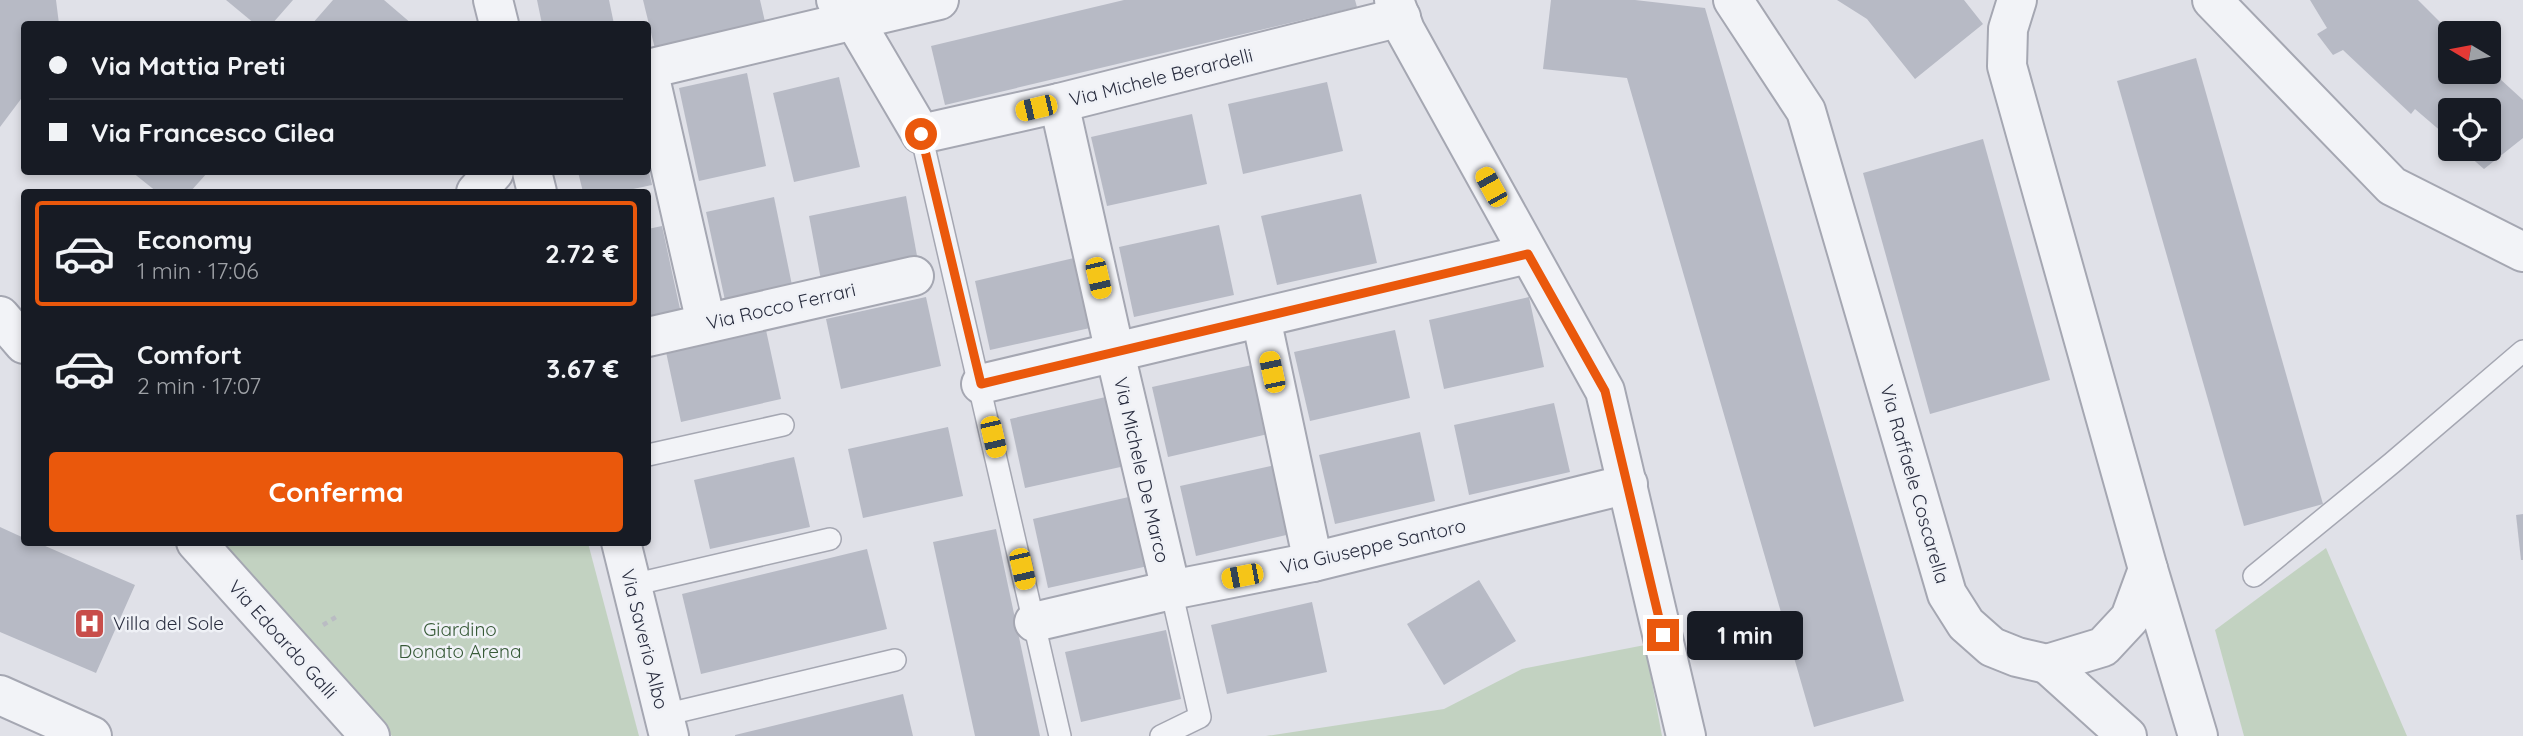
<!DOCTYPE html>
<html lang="it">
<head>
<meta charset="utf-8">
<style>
	body { margin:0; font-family:Quicksand,sans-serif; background:#242831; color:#f1f3f6; height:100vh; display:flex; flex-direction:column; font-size:26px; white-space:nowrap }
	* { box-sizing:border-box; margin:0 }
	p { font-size:23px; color:#9ea1a6 }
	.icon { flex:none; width:38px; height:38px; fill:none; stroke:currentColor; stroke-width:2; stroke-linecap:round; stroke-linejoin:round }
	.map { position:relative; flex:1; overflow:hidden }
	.panel { position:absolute; left:21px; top:189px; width:630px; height:357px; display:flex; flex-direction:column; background:#171b24; border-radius:7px; box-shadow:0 4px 10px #0003 }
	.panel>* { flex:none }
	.top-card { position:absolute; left:21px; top:21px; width:630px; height:154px; border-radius:7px; box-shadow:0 4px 10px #0003; display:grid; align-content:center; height:154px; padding:0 28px; background:#171b24 }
	.needle { width:46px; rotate:280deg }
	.controls { position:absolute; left:2438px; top:21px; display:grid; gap:14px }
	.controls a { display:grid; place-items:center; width:63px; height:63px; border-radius:7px; background:#171b24; box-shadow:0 4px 10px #0003; font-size:35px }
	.end { position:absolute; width:32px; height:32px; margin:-16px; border:9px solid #ea580c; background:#fff; box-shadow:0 0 0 4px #fff }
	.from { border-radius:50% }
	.bubble { position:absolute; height:49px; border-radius:7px; background:#171b24; box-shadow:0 4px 10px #0003; font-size:23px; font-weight:700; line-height:49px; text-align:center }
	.car { position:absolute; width:21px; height:42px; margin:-21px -10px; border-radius:9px; box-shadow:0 0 5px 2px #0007; background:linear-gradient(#f5c518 24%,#345 0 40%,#f5c518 0 76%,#345 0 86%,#f5c518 0) }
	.top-card b { display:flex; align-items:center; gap:24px; height:66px; font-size:26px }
	.top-card b+b { border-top:2px solid #363941 }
	.top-card i { width:18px; height:18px; background:#f1f3f6 }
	ul { padding:12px 0 0; list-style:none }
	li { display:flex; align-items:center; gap:21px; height:105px; margin:0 14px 10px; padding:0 14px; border:4px solid transparent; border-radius:7px }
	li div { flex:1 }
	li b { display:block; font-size:26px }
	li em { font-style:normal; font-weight:700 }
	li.selected { border-color:#ea580c }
	li>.icon { width:63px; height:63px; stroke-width:1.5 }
	.cta { display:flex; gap:14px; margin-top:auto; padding:14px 28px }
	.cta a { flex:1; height:80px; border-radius:7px; background:#ea580c; color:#fff; font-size:28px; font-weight:700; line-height:80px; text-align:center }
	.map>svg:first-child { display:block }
	.green { fill:#c2d2c1 }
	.building { fill:#b7bac5 }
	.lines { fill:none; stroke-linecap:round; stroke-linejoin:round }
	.lane-casing { stroke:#a5a7b2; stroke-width:24 }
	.street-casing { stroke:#a5a7b2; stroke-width:42 }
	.path { stroke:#babcc3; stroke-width:4.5; stroke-dasharray:5 5; stroke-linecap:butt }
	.lane { stroke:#f2f3f7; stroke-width:21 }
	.street { stroke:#f2f3f7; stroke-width:38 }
	.route { stroke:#ea580c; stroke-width:9 }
	.labels { text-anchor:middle; stroke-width:5; stroke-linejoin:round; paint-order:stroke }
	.street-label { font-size:19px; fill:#292d3f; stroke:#eff1f6 }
	.poi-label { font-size:19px; fill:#292d3f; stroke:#eff1f6; text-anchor:start }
	.park-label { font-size:19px; fill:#375a37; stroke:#eff1f6 }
</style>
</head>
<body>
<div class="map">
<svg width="2523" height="736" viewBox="0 0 2523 736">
	<rect width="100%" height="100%" fill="#e0e1e8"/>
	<g class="green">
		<path d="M227,542L588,543L639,736H392L224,546Z"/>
		<path d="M2326,548L2407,736H2244L2215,630Z"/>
		<path d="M1645,645L1662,736H1266L1444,709L1522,669Z"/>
	</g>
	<g class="building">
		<path d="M0,0H56L59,24H24V95L0,127Z"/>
		<path d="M226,0H293L272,24H255Z"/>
		<path d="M333,0H384L412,24H312Z"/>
		<path d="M537,0H609L614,24H542Z"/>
		<path d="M643,0H760L766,26L656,53Z"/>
		<path d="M1124,0H1355L1357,7L945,105L931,46Z"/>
		<path d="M1551,0H1635L1705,8L1904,701L1814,727L1627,78L1543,69Z"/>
		<path d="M1837,0H1964L1983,24L1915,79L1867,19Z"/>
		<path d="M2310,0H2418L2450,32V72H2488V68L2523,100V138L2484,169L2461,149H2488V110H2450V139L2415,109L2411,114L2343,50L2333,55L2317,34L2327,28Z"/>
		<path d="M2196,58L2323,504L2244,526L2117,81Z"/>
		<path d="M747,73L766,166L699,181L679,88Z"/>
		<path d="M839,77L860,167L794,182L773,93Z"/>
		<path d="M1327,82L1343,151L1243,174L1228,104Z"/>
		<path d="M1192,114L1207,184L1107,206L1091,137Z"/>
		<path d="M1983,139L2050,380L1930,414L1863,173Z"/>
		<path d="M132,172H208L190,192H157Z"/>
		<path d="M578,172H649L652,185L619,192H583Z"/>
		<path d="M1361,194L1377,263L1277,285L1261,216Z"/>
		<path d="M906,196L918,261L821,280L809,216Z"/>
		<path d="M774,197L793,290L726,305L706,212Z"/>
		<path d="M1219,225L1234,295L1134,317L1119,247Z"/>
		<path d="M662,226L682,318L648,326V229Z"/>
		<path d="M1074,258L1090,328L990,350L975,281Z"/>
		<path d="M926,297L941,366L841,389L826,319Z"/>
		<path d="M1529,297L1544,367L1444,389L1429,320Z"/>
		<path d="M766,330L781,399L681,422L666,352Z"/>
		<path d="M1395,330L1410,398L1310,421L1294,352Z"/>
		<path d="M1252,365L1268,434L1168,457L1152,387Z"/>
		<path d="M1110,396L1125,466L1025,488L1010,419Z"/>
		<path d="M1554,403L1570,472L1469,495L1454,425Z"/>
		<path d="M948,427L963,496L863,518L848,449Z"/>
		<path d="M1420,432L1435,501L1335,524L1319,455Z"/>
		<path d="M794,457L810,527L710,549L694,480Z"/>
		<path d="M1280,464L1295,533L1196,556L1180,486Z"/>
		<path d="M1133,496L1148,566L1048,588L1033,519Z"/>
		<path d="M2523,514V560H2521L2516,515Z"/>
		<path d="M0,527L24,538V542H36L135,585L96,673L0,632Z"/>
		<path d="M996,529L1040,736H975L933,542Z"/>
		<path d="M867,549L887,629L701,674L682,594Z"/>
		<path d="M1479,580L1516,641L1444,685L1407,624Z"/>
		<path d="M1312,602L1327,672L1227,694L1211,625Z"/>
		<path d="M1166,630L1181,699L1081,722L1065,652Z"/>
		<path d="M903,694L913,736H735V735Z"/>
	</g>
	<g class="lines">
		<defs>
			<g id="lane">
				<path d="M921,134L1060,736"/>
				<path d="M648,455L783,425"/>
				<path d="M2254,576L2392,463L2523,351"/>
				<path d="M632,585L830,539"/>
				<path d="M664,715L895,660"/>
				<path d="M1161,736L1200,717L1171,590"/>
			</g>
			<g id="street">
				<path d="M493,0L499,24"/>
				<path d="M836,0L854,20L921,134L1059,103L1401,17"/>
				<path d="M1394,0L1405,30L1605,391L1686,736"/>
				<path d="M1733,0L1806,111L1947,594L1966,624L1992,647L2017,657L2047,664L2103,647L2130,618L2148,569"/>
				<path d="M2017,0L2008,29L2007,66L2148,569L2198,736"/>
				<path d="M2212,0L2392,186L2523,252"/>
				<path d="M648,69L939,0"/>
				<path d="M648,69L706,323"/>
				<path d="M1059,103L1115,353L1171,590"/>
				<path d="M532,172L537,192"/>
				<path d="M476,192L494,172"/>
				<path d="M0,316L24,344"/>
				<path d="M1261,318L1313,562"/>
				<path d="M648,337L914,276"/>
				<path d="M981,384L1528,254"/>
				<path d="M196,542L370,736"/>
				<path d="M621,542L669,736"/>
				<path d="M1034,622L1171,590L1313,562L1628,484"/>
				<path d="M2047,664L2127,736"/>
				<path d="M0,695L92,736"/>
			</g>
		</defs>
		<use href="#lane" class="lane-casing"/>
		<use href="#street" class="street-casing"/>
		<path class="path" d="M323,625L336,617"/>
		<use href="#lane" class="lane"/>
		<use href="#street" class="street"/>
	</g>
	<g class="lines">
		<path class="route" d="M921,134L981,384L1528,254L1605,391L1663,635"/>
	</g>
	<defs>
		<symbol id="hospital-square" viewBox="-11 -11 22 22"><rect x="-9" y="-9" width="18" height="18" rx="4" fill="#c84d4a" stroke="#eff1f6"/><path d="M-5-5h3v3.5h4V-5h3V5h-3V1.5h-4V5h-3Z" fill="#fff"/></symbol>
	</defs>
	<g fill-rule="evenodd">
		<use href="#hospital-square" x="72" y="606" width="35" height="35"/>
	</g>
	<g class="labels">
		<g class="street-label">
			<text transform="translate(1161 77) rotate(-14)" y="7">Via Michele Berardelli</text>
			<text transform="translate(781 306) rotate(-13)" y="7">Via Rocco Ferrari</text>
			<text transform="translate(1142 470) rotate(77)" y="7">Via Michele De Marco</text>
			<text transform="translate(1915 484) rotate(74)" y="7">Via Raffaele Coscarella</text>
			<text transform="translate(1373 546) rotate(-13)" y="7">Via Giuseppe Santoro</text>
			<text transform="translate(283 639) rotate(48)" y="7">Via Edoardo Galli</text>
			<text transform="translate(645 639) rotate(76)" y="7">Via Saverio Albo</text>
		</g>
		<g class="poi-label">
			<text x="113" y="630">Villa del Sole</text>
		</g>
		<g class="park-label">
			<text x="460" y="636">Giardino<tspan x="460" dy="22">Donato Arena</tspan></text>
		</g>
	</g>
</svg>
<div class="controls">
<a><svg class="needle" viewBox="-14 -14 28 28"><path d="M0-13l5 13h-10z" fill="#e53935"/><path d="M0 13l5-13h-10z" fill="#9ea1a6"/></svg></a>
<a><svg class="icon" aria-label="locate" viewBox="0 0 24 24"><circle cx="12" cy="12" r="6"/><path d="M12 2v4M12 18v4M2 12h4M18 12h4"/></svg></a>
</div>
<i class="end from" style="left:921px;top:134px"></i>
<i class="end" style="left:1663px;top:635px"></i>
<div class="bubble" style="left:1687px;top:611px;width:116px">1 min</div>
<i class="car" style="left:1036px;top:108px;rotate:257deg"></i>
<i class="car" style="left:1491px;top:187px;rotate:331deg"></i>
<i class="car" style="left:1098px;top:278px;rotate:167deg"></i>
<i class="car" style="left:1272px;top:372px;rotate:348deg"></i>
<i class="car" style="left:993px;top:437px;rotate:167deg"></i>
<i class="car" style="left:1022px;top:569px;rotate:167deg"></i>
<i class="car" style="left:1242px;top:576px;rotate:259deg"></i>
<div class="top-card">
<b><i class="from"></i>Via Mattia Preti</b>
<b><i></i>Via Francesco Cilea</b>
</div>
<section class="panel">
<ul>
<li class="selected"><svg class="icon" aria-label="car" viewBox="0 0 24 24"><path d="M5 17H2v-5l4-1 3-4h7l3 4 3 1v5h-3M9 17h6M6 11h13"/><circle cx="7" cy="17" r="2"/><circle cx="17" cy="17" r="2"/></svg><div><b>Economy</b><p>1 min · 17:06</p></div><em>2.72 €</em></li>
<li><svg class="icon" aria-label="car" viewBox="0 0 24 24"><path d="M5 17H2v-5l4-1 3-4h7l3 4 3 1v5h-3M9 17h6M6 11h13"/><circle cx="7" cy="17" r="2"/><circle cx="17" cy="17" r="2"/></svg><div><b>Comfort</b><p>2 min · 17:07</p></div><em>3.67 €</em></li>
</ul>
<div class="cta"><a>Conferma</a></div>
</section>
</div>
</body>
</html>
